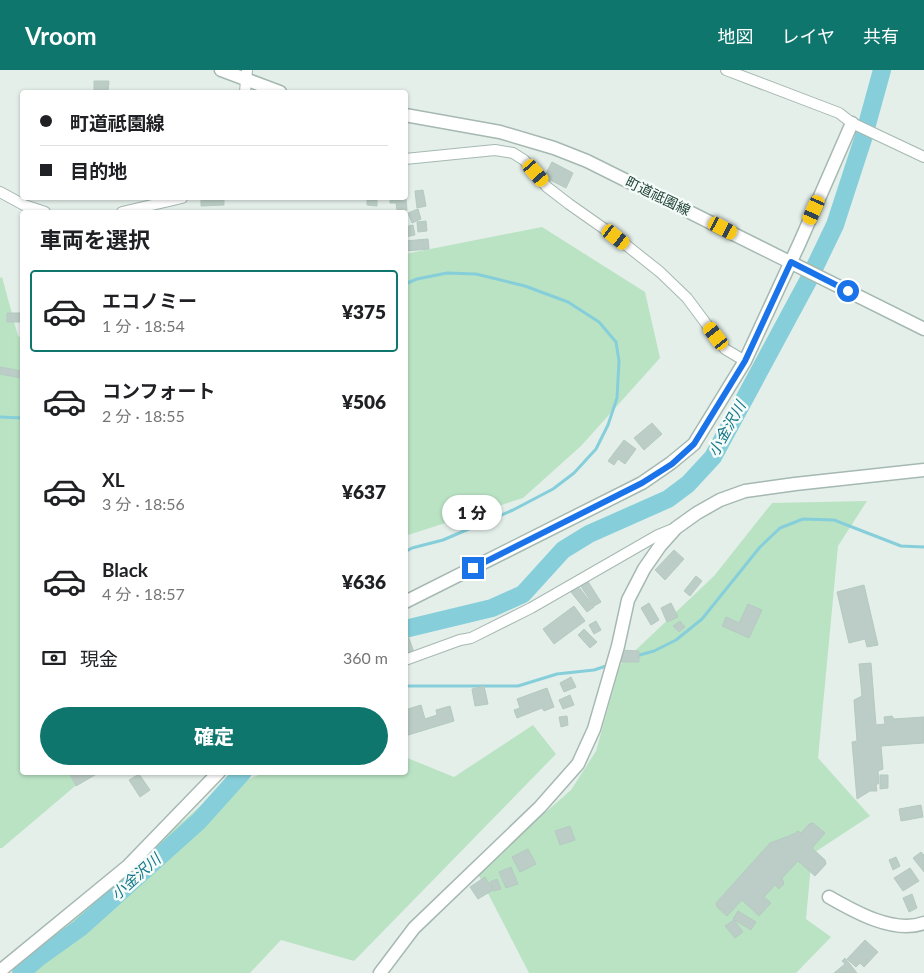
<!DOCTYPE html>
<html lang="ja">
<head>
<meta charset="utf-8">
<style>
	body { margin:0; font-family:Lato,"Noto Sans JP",sans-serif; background:#f6f6f6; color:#202124; height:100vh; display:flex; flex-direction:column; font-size:19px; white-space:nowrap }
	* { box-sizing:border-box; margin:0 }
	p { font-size:16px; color:#757577 }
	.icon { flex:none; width:28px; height:28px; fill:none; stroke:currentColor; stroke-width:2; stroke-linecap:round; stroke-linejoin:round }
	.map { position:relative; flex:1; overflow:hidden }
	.sheet { position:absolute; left:20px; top:140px; width:388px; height:565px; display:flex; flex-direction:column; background:#fff; border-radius:5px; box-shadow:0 1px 4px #0004 }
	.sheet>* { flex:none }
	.top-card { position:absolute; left:20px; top:20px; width:388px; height:110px; border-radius:5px; box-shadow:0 1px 4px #0004; display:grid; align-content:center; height:110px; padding:0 20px; background:#fff }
	.end { position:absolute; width:22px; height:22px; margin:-11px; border:6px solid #1a73e8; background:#fff; box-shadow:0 0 0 2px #fff }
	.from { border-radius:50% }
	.bubble { position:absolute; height:35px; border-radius:18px; background:#fff; box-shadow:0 1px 4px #0004; font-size:16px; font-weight:800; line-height:35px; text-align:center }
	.car { position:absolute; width:15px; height:30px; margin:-15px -8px; border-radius:6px; box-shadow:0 0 4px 1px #0007; background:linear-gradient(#f5c518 24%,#345 0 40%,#f5c518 0 76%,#345 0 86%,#f5c518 0) }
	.top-card b { display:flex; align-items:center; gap:18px; height:48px; font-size:19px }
	.top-card b+b { border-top:1px solid #e0e0e0 }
	.top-card i { width:12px; height:12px; background:#202124 }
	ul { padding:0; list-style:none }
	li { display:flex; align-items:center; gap:15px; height:82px; margin:0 10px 8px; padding:0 10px; border:2px solid transparent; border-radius:5px }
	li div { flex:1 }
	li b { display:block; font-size:19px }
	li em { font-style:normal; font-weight:800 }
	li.on { border-color:#0f766e }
	li>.icon { width:45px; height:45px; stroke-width:1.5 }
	h2 { padding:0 20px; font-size:22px; line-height:60px }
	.pay { display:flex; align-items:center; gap:12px; height:55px; padding:0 20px; font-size:19px }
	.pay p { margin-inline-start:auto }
	.cta { display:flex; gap:10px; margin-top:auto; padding:10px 20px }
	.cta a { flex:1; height:58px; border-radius:30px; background:#0f766e; color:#fff; font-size:20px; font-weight:800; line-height:58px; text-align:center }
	header { display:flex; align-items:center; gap:30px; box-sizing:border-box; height:70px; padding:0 25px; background:#0f766e; color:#fff }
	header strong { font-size:24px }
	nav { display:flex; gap:28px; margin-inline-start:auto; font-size:18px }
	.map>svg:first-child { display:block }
	.green { fill:#bae3c4 }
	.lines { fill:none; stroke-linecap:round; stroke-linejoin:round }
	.stream { stroke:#86cfda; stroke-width:3 }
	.river { stroke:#86cfda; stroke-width:18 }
	.building { fill:#bbcdc6; stroke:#b5cac1 }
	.minor-casing { stroke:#a5b8b1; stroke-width:12 }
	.tertiary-casing { stroke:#a5b8b1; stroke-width:15 }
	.minor { stroke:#fff; stroke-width:10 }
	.tertiary { stroke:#fff; stroke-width:12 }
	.route { stroke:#1a73e8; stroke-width:6 }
	.labels { text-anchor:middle; stroke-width:5; stroke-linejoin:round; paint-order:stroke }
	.street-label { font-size:14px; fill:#204339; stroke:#f5fbf8 }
	.water-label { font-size:15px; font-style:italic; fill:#127788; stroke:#f5fbf8 }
</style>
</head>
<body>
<header>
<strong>Vroom</strong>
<nav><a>地図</a><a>レイヤ</a><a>共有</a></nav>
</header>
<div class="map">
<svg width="924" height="903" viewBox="0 0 924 903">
	<rect width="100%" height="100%" fill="#e4efea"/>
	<g class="green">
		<path d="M542,157L645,222L660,288L581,376L523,428L405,466V184Z"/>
		<path d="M2,207L18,266L22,268V702L80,703L81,711L2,778H0V208Z"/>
		<path d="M867,431L838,476L818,688L870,746L812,784L806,849L831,867L796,903H529L477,802L571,720L596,681L620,595L714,506L772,433Z"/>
		<path d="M533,655L556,684L354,891L281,870L250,903H15L18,895L213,725L263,703L405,702V687L454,707Z"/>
	</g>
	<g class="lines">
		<g class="stream">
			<path d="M405,214L417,209L447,203L476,204L525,216L568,232L599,252L616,272L619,291L617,328L608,355L596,379L574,403L553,419L513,440L443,470L412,478L405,482"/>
			<path d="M0,347L22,348"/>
			<path d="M636,586L654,581L676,570L702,549L760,477L780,458L803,449L834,450L901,476L924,477"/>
			<path d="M405,616H518L557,604L594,600L609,595"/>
		</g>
		<g class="river">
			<path d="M405,559L492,538L523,524L563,480L589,464L668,429L688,414L713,387L809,209L835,155L863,69L882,0"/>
			<path d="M21,903L38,888L80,858L199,751L243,702"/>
		</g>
	</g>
	<g class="building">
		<path d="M94,11H109L108,22H94Z"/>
		<path d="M552,92L573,103L566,118L544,107Z"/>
		<path d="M405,120L407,140H397L396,133H390V128H405Z"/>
		<path d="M423,120L426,136L417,138L415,121Z"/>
		<path d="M367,128H377V136L367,135Z"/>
		<path d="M201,129H224V135L201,136Z"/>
		<path d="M418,139L421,149L412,153L408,143Z"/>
		<path d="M426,151L427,161L418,162L417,152Z"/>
		<path d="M413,155L415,165L405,167V157Z"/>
		<path d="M428,169L429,179L406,181L405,171Z"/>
		<path d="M21,237L22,238L21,252H7V243H21Z"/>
		<path d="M0,297L22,301L21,308L0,304Z"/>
		<path d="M652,353L662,364L644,380L634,368Z"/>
		<path d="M624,370L636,379L625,394L618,389L614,395L608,391Z"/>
		<path d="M674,480L684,489L665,510L655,500Z"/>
		<path d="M696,506L702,511L690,526L684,521Z"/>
		<path d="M587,510L601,532L594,536L580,515Z"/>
		<path d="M864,515L878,575L867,577L865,569L849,573L837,522Z"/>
		<path d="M578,516L594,537L587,542L571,522Z"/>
		<path d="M649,533L659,550L651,555L641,538Z"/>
		<path d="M671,533L678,547L667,552L661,538Z"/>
		<path d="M748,534L762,540L749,568L722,556L726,547L739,553Z"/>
		<path d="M574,536L585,551L554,574L543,559Z"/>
		<path d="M596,551L601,560L594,564L589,555Z"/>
		<path d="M680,551L685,557L679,562L673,556Z"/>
		<path d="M405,558L414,582L406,585L405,582Z"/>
		<path d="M584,559L597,572L590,578L578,565Z"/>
		<path d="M621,580L639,581V592H621Z"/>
		<path d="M871,593L876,655L885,654L884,647L892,646L894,649L924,647V673L881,676L883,699L878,701L879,713L876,715L877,721H870L857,729L852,672L857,671L854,630L862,626L859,594Z"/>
		<path d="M571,607L576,617L564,622L560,613Z"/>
		<path d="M484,616L488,634L475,636L472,619Z"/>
		<path d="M547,618L554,637L544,641L542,638L517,648L514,640L520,638L517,629Z"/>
		<path d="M570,625L574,635L563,639L559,630Z"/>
		<path d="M421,635L425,649L437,645L436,640L450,636L454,651L405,666V640Z"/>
		<path d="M567,646L568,655L561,657L559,647Z"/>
		<path d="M69,702H100L76,716Z"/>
		<path d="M139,704L150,720L140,727L129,710Z"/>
		<path d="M880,705H888V718L880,719Z"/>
		<path d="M921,735L923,747L901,751L899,739Z"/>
		<path d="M813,753L825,763L812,778L825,790L826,794L815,806L798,791L782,808L784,814L779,819L775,815L764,827L771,833L759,846L742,830L727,846L717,837L716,833L770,773L794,764L798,761L801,763L809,754Z"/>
		<path d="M570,756L575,770L560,775L555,761Z"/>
		<path d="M528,779L536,794L520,802L512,787Z"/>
		<path d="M921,782L924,785V802L913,788Z"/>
		<path d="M896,787L900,796L893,800L889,790Z"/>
		<path d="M511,797L518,814L506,818L499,802Z"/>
		<path d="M910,798L919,811L903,821L894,808Z"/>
		<path d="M485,807L493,820L478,829L470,817Z"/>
		<path d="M497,809L501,819L494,821L490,812Z"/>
		<path d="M912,824L917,838L909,842L903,828Z"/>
		<path d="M738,841L756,852L751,860L733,849Z"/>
		<path d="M734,850L743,862L735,868L725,856Z"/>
		<path d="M865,870L878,882L864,897L860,893L856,897L847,889Z"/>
		<path d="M845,888L857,903H834L845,894L842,891Z"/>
	</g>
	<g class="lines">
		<defs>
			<g id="minor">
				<path d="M726,0L839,43L852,53L924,87"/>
				<path d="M245,22L247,0"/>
				<path d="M405,89L495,80L513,83L524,90L547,117L569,134L616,167L660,202L687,228L725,279L745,291"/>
				<path d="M0,122L24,135L45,142"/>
				<path d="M122,142L182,128"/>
				<path d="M405,590L460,570L471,568L531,538L658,465L675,458"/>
			</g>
			<g id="tertiary">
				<path d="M221,0L280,22"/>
				<path d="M405,45L500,62L554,78L587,91L924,259"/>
				<path d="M405,532L642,413L671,393L694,374L745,291L800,172L852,53"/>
				<path d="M829,827C855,842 894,864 924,853"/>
				<path d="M0,901L128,796L219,702"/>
				<path d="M380,903L414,858L540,737L578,694L594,659L618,576L628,530L644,499L660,476L676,458L697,443L720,430L745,421L795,414L924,400"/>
			</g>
		</defs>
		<use href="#minor" class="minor-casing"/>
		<use href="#tertiary" class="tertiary-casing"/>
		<use href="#minor" class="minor"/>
		<use href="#tertiary" class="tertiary"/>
	</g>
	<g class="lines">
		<path class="route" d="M473,498L642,413L672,394L694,374L745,291L791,192L848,221"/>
	</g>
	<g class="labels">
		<g class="street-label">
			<text transform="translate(658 126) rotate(26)" y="5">町道祗園線</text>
		</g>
		<g class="water-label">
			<text transform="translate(727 359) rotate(-61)" y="5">小金沢川</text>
			<text transform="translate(136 807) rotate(-42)" y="5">小金沢川</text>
		</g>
	</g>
</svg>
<i class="end from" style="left:848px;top:221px"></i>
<i class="end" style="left:473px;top:498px"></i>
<div class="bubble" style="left:442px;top:425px;width:60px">1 分</div>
<i class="car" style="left:536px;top:103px;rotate:139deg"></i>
<i class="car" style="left:814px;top:140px;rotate:204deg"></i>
<i class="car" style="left:723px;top:158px;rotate:117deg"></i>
<i class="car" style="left:616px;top:167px;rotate:128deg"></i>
<i class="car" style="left:716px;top:266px;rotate:323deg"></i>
<div class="top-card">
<b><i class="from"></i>町道祗園線</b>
<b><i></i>目的地</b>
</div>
<section class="sheet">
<h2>車両を選択</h2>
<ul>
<li class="on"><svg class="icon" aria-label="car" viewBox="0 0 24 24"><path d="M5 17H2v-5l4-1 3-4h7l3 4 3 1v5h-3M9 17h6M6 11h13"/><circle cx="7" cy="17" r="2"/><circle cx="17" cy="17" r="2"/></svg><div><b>エコノミー</b><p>1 分 · 18:54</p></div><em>¥375</em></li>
<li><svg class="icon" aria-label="car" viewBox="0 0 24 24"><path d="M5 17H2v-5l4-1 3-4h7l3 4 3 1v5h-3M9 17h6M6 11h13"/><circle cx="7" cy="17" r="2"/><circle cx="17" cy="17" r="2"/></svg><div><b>コンフォート</b><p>2 分 · 18:55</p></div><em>¥506</em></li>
<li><svg class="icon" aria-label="car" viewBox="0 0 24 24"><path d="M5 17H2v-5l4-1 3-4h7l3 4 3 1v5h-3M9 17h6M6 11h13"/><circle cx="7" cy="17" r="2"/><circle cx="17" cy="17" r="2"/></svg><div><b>XL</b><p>3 分 · 18:56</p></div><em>¥637</em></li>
<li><svg class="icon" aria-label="car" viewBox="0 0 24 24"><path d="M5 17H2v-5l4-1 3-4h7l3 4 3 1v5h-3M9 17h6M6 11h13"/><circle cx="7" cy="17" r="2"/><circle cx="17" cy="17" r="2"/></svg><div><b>Black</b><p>4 分 · 18:57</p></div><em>¥636</em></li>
</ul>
<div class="pay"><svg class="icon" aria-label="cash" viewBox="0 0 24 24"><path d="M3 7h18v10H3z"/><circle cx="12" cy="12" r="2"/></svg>現金<p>360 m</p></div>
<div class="cta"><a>確定</a></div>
</section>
</div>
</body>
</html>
